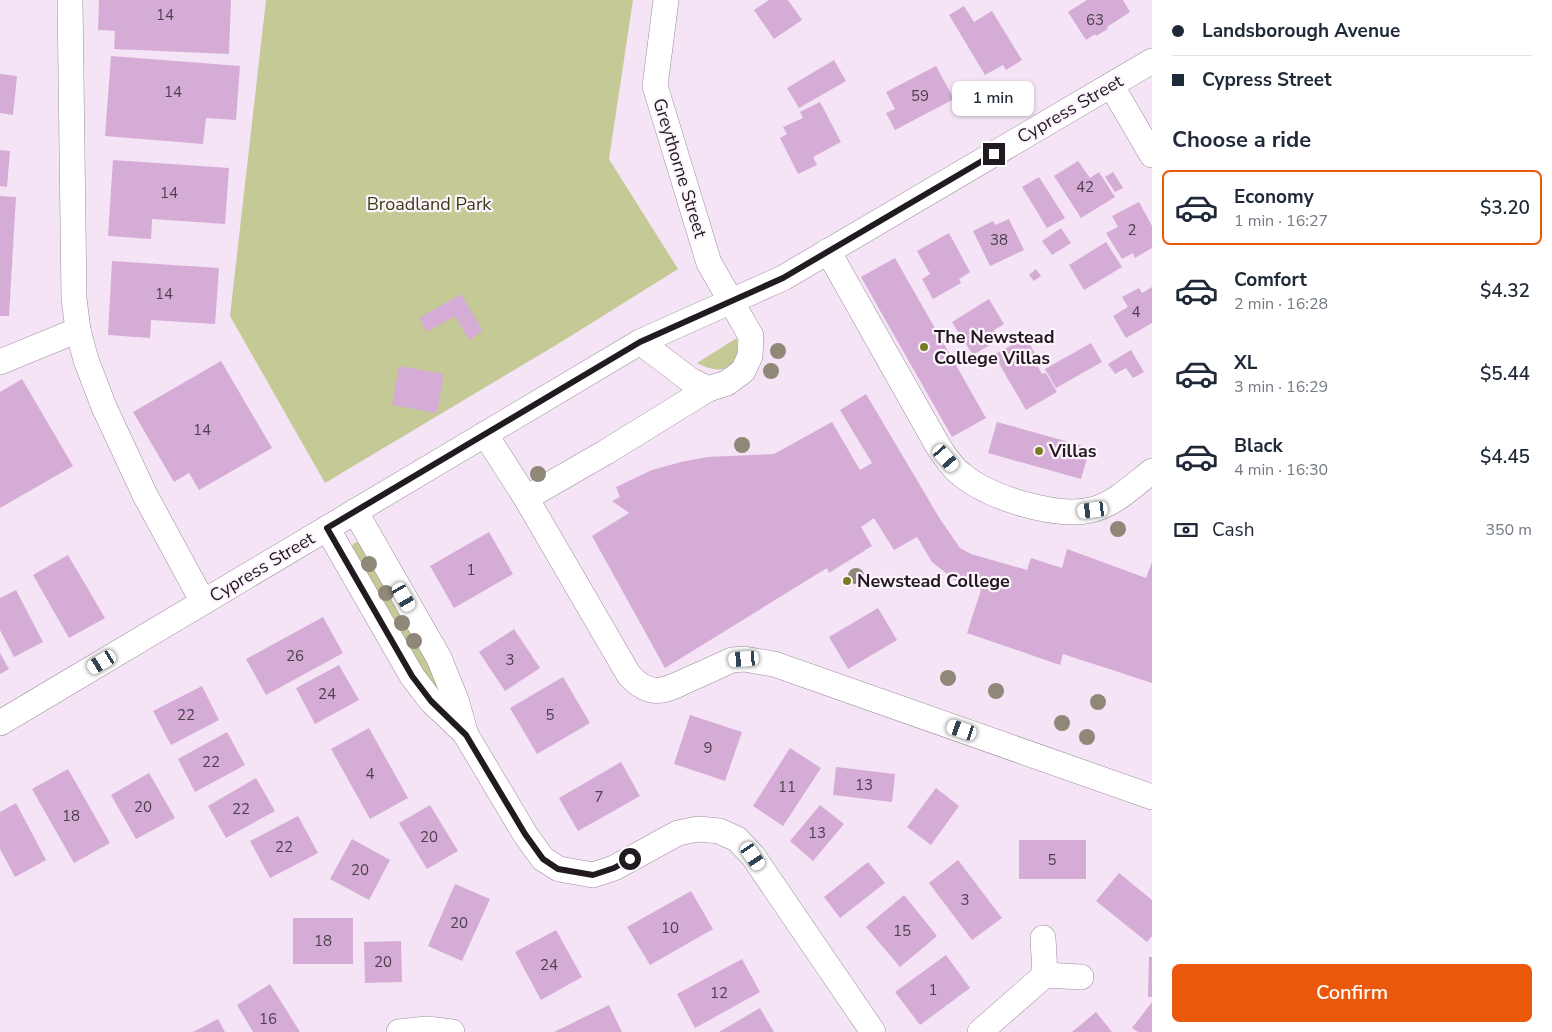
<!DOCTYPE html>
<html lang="en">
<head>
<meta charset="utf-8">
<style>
	body { margin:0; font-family:"Nunito Sans",sans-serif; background:#f2f2f3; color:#1f2937; height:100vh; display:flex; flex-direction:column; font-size:19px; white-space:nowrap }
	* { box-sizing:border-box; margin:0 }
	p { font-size:16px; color:#747a83 }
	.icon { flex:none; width:28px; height:28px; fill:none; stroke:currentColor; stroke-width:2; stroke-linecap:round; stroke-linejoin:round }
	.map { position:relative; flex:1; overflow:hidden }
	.side { display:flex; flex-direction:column; background:#fff; width:400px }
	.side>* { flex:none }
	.guide { display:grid; align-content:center; height:110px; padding:0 20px; background:#fff }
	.end { position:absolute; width:22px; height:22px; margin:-11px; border:6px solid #211b21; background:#fff; box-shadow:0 0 0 2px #fff }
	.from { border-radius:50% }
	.bubble { position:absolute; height:35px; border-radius:8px; background:#fff; box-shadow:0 1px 4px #0004; font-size:16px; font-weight:600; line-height:35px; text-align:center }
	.car { position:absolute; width:15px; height:30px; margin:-15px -8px; border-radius:6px; box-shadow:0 0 4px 1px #0007; background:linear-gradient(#fff 24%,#345 0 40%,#fff 0 76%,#345 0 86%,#fff 0) }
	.guide b { display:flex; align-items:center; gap:18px; height:48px; font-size:19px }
	.guide b+b { border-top:1px solid #e0e1e3 }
	.guide i { width:12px; height:12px; background:#1f2937 }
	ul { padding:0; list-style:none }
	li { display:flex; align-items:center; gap:15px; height:75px; margin:0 10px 8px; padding:0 10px; border:2px solid transparent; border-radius:8px }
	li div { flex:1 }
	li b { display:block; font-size:19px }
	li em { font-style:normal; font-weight:600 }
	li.on { border-color:#ea580c }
	li>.icon { width:45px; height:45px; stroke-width:1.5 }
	h2 { padding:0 20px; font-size:22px; line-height:60px }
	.pay { display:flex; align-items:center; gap:12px; height:55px; padding:0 20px; font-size:19px }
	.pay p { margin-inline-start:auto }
	.button { display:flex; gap:10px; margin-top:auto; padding:10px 20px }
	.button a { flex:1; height:58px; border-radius:8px; background:#ea580c; color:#fff; font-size:20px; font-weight:600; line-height:58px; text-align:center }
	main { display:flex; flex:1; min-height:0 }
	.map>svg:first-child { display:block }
	.green { fill:#c4c995 }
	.building { fill:#d5acd6 }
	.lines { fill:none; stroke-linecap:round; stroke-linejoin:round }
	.minor-casing { stroke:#9c8c9d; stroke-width:26 }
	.minor { stroke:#fff; stroke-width:25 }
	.tree { fill:#8f8879 }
	.route { stroke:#211b21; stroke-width:6 }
	.poi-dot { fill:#777c25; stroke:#fef4fe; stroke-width:2 }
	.labels { text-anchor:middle; stroke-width:4.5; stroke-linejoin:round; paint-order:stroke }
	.number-label { font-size:15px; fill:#4e3f4e }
	.street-label { font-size:18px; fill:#211b21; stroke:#fef4fe }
	.park-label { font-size:18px; fill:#3b3d13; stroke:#fef4fe }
	.poi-label { font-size:18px; font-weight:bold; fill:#211b21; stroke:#fef4fe; text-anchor:start }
</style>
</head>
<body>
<main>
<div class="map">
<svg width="1152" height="1032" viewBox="0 0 1152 1032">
	<rect width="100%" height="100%" fill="#f5e4f5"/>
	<g class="green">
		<path d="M266,0H633L609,159L678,269L566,339L325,483L230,316Z"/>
		<path d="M737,338C741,368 723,377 697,363Z"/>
		<path d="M358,542L422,641L446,700L424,675L351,548L354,543Z"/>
	</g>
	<g class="building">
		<path d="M99,0H231L229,54L114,49L115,31L98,30Z"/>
		<path d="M769,0H788L802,20L774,39L754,10Z"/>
		<path d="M1087,0H1123L1130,12L1107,27L1108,29L1096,36L1095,34L1086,40L1068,12Z"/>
		<path d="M964,6L974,22L992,11L1022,60L1006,70L1003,65L985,75L949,15Z"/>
		<path d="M111,56L240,66L236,120L206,118L203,144L105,136Z"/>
		<path d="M834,60L846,81L799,108L787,88Z"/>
		<path d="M936,66L954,99L895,130L886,113L895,109L886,92Z"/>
		<path d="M0,74L17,76L13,115L0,113Z"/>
		<path d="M820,102L841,142L813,157L817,165L798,174L780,138L787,134L783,127L803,118L800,112Z"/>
		<path d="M0,150L10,151L7,187L0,186Z"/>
		<path d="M113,160L229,168L225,224L152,219L151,239L108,236Z"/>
		<path d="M1078,161L1090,178L1099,172L1115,197L1081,218L1054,176Z"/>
		<path d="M1113,172L1123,188L1115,192L1105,177Z"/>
		<path d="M1039,177L1065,218L1047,228L1022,187Z"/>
		<path d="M0,196L16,197L9,316H0Z"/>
		<path d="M1139,202L1152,226V248L1135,258L1133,253L1122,259L1106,233L1118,227L1112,216Z"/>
		<path d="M1009,219L1024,250L990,266L973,231L993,221L995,225Z"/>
		<path d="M1061,228L1071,243L1052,255L1042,241Z"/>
		<path d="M949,233L970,272L959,279L961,283L933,299L922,279L930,274L917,251Z"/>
		<path d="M1106,242L1122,267L1084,290L1069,265Z"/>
		<path d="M895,258L986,418L952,437L861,277Z"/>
		<path d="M112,261L219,268L215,324L151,320L150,338L108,335Z"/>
		<path d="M1036,269L1041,276L1034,281L1029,275Z"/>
		<path d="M1152,287V323L1126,338L1113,316L1128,307L1122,297L1139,288L1142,293Z"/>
		<path d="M461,294L483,331L469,340L455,316L427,332L419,318Z"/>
		<path d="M989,299L1004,324L994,330L998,336L988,342L990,345L973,355L952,322Z"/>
		<path d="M1026,337L1036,356L1033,358L1042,374L1046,373L1057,392L1026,410L994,355Z"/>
		<path d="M1091,343L1102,362L1056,388L1045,369Z"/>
		<path d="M1131,350L1144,372L1133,378L1126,368L1115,374L1108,364Z"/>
		<path d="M221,361L272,448L199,490L189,473L174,482L133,412Z"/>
		<path d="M399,366L444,374L437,413L392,405Z"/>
		<path d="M22,379L73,466L0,508V392Z"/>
		<path d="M866,394L940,519L960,548L971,554L1027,570L1031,558L1062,568L1067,549L1146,578L1152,562V683L1063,654L1060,665L967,633L981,590L956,581L932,562L917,537L894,550L874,518L861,527L872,546L829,573L827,568L665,668L592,536L629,513L612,501L620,497L616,487L652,470L681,462L707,457L774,454L832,422L860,470L872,463L840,410Z"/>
		<path d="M997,422L1090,448L1081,479L988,453Z"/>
		<path d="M489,532L513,574L454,608L430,566Z"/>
		<path d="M68,555L105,618L69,638L33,575Z"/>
		<path d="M16,590L43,642L14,657L0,630V598Z"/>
		<path d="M878,608L897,640L848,669L829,637Z"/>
		<path d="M323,617L343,653L266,695L246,659Z"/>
		<path d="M514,629L540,668L505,691L479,652Z"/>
		<path d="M0,653L9,669L0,674Z"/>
		<path d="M339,665L359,700L315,724L296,688Z"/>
		<path d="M563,677L590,723L537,754L510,708Z"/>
		<path d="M202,686L219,720L171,745L153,711Z"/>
		<path d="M690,715L742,732L725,781L674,764Z"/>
		<path d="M369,728L408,798L370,819L331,749Z"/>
		<path d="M227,732L245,765L195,792L178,759Z"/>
		<path d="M790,748L821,768L783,826L753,806Z"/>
		<path d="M621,762L640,796L578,831L559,798Z"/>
		<path d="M836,767L895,774L892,802L833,795Z"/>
		<path d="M68,769L110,843L74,863L32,789Z"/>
		<path d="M149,773L175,818L136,839L111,795Z"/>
		<path d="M256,778L275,811L226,838L208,806Z"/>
		<path d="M936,788L959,806L931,845L907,827Z"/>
		<path d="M16,803L46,860L15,877L0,849V812Z"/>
		<path d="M430,805L458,851L427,869L399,823Z"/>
		<path d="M820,805L844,824L813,861L790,841Z"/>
		<path d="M298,816L318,853L270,878L250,841Z"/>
		<path d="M352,839L390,860L369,900L330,879Z"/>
		<rect x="1019" y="840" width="67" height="39"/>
		<path d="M958,860L1002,918L972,940L929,883Z"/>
		<path d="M868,862L885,883L840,918L824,897Z"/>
		<path d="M1119,873L1152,900V936L1147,942L1096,901Z"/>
		<path d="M455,884L490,899L462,961L428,946Z"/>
		<path d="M691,891L713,929L650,965L627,927Z"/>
		<path d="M904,895L937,936L900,967L866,927Z"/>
		<rect x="293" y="918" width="60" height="46"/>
		<path d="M556,930L582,977L541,1000L515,952Z"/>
		<path d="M401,941L402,982L365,983L364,942Z"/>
		<path d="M946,955L970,988L920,1025L895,992Z"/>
		<path d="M1149,957H1152V997H1148Z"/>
		<path d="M742,959L760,992L695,1028L677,994Z"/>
		<path d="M270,984L300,1032H253L237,1005Z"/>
		<path d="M1152,1002V1032H1138L1132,1028Z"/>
		<path d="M609,1005L622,1032H554Z"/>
		<path d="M760,1008L774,1032H719Z"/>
		<path d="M1096,1012L1112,1032H1072Z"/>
		<path d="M218,1019L225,1032H193Z"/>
	</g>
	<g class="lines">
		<defs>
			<g id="minor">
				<path d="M70,0L74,299L78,330L86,360L104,407L145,495L203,602"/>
				<path d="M1111,85L1152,155"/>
				<path d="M828,251L938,446C945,456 952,468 962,475C990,498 1056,518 1091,510C1114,505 1134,485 1152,471"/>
				<path d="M640,342L690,380L708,389"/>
				<path d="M0,362L78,330"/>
				<path d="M485,434L526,498L629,675C652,700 666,690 692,678C706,672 719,666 732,660L744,659L774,664L1152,797"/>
				<path d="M526,498L606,452L708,389L727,383L743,371L750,356L751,336L709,263L655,86L666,0"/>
				<path d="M355,511L439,658L456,700L466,735L525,834L543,859L559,869L593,875L614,868L678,833L698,829L719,831L737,839L753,856L873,1032"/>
				<path d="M327,528L412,676L431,701L466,734"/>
				<path d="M0,723L640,342L783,278L1152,61"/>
				<path d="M1045,975L1081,977"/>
				<path d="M399,1032L427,1029L452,1032"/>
				<path d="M980,1032L1045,975L1043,938"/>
			</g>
		</defs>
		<use href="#minor" class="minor-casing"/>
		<use href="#minor" class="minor"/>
	</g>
	<g class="tree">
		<circle cx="778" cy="351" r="8"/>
		<circle cx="771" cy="371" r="8"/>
		<circle cx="742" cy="445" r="8"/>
		<circle cx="538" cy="474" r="8"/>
		<circle cx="1118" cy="529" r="8"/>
		<circle cx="369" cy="564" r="8"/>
		<circle cx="856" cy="576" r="8"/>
		<circle cx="386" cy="593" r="8"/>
		<circle cx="402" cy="623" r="8"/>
		<circle cx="414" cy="641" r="8"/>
		<circle cx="948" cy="678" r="8"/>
		<circle cx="996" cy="691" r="8"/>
		<circle cx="1098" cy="702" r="8"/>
		<circle cx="1062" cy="723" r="8"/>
		<circle cx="1087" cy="737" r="8"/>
	</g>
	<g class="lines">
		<path class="route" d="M630,859L614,868L593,875L558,869L543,859L525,834L466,735L431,701L412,676L327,528L640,342L783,278L994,154"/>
	</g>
	<g class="poi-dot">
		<circle cx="924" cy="347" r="5"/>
		<circle cx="1039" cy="451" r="5"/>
		<circle cx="847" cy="581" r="5"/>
	</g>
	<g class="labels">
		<g class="number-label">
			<text x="165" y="20">14</text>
			<text x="1095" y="25">63</text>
			<text x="173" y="97">14</text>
			<text x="920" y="101">59</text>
			<text x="1085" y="192">42</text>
			<text x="169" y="198">14</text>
			<text x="1132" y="235">2</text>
			<text x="999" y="245">38</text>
			<text x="164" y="299">14</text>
			<text x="1136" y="317">4</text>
			<text x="202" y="435">14</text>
			<text x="471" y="575">1</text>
			<text x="295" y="661">26</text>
			<text x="510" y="665">3</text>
			<text x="327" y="699">24</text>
			<text x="186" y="720">22</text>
			<text x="550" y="720">5</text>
			<text x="708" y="753">9</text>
			<text x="211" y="767">22</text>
			<text x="370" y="779">4</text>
			<text x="864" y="790">13</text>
			<text x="787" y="792">11</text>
			<text x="599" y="802">7</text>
			<text x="143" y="812">20</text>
			<text x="241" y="814">22</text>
			<text x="71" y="821">18</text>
			<text x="817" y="838">13</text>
			<text x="429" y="842">20</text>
			<text x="284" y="852">22</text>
			<text x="1052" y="865">5</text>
			<text x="360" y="875">20</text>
			<text x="965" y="905">3</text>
			<text x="459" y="928">20</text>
			<text x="670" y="933">10</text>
			<text x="902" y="936">15</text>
			<text x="323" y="946">18</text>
			<text x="383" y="967">20</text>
			<text x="549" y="970">24</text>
			<text x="933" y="995">1</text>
			<text x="719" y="998">12</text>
			<text x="268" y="1024">16</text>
		</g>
		<g class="street-label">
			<text transform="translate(1070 109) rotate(-30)" y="6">Cypress Street</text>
			<text transform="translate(680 168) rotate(73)" y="6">Greythorne Street</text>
			<text transform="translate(262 567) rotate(-31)" y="6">Cypress Street</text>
		</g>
		<g class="park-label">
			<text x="429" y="210">Broadland Park</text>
		</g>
		<g class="poi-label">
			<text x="934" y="343">The Newstead<tspan x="934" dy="21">College Villas</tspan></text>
			<text x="1049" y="457">Villas</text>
			<text x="857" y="587">Newstead College</text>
		</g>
	</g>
</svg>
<i class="end from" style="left:630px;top:859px"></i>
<i class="end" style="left:994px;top:154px"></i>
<div class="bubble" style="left:952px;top:81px;width:82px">1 min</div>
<i class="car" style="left:946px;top:458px;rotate:139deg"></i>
<i class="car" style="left:1093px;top:510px;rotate:263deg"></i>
<i class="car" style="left:404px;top:597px;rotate:150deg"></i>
<i class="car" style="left:744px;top:659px;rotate:266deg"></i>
<i class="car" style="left:102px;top:662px;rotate:239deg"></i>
<i class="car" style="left:962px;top:730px;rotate:289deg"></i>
<i class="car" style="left:753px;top:856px;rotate:146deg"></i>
</div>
<section class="side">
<div class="guide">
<b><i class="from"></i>Landsborough Avenue</b>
<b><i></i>Cypress Street</b>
</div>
<h2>Choose a ride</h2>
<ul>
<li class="on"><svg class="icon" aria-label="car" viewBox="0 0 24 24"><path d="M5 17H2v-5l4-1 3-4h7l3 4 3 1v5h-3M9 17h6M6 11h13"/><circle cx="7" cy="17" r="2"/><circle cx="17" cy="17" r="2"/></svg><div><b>Economy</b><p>1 min · 16:27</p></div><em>$3.20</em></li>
<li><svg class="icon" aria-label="car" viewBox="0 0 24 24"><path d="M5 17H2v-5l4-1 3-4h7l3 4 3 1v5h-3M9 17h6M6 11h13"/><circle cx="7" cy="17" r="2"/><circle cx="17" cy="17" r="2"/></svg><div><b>Comfort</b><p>2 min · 16:28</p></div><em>$4.32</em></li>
<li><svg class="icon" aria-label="car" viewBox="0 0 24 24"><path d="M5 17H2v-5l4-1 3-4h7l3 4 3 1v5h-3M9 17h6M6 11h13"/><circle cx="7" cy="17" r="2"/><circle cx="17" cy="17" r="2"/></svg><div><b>XL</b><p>3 min · 16:29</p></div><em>$5.44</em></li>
<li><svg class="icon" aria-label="car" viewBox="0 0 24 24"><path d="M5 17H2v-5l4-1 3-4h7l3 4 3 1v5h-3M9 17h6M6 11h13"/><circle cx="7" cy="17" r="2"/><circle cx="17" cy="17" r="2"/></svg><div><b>Black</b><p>4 min · 16:30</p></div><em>$4.45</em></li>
</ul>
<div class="pay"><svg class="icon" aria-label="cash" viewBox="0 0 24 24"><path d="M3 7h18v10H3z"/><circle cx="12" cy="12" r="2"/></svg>Cash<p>350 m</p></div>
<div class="button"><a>Confirm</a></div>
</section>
</main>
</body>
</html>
